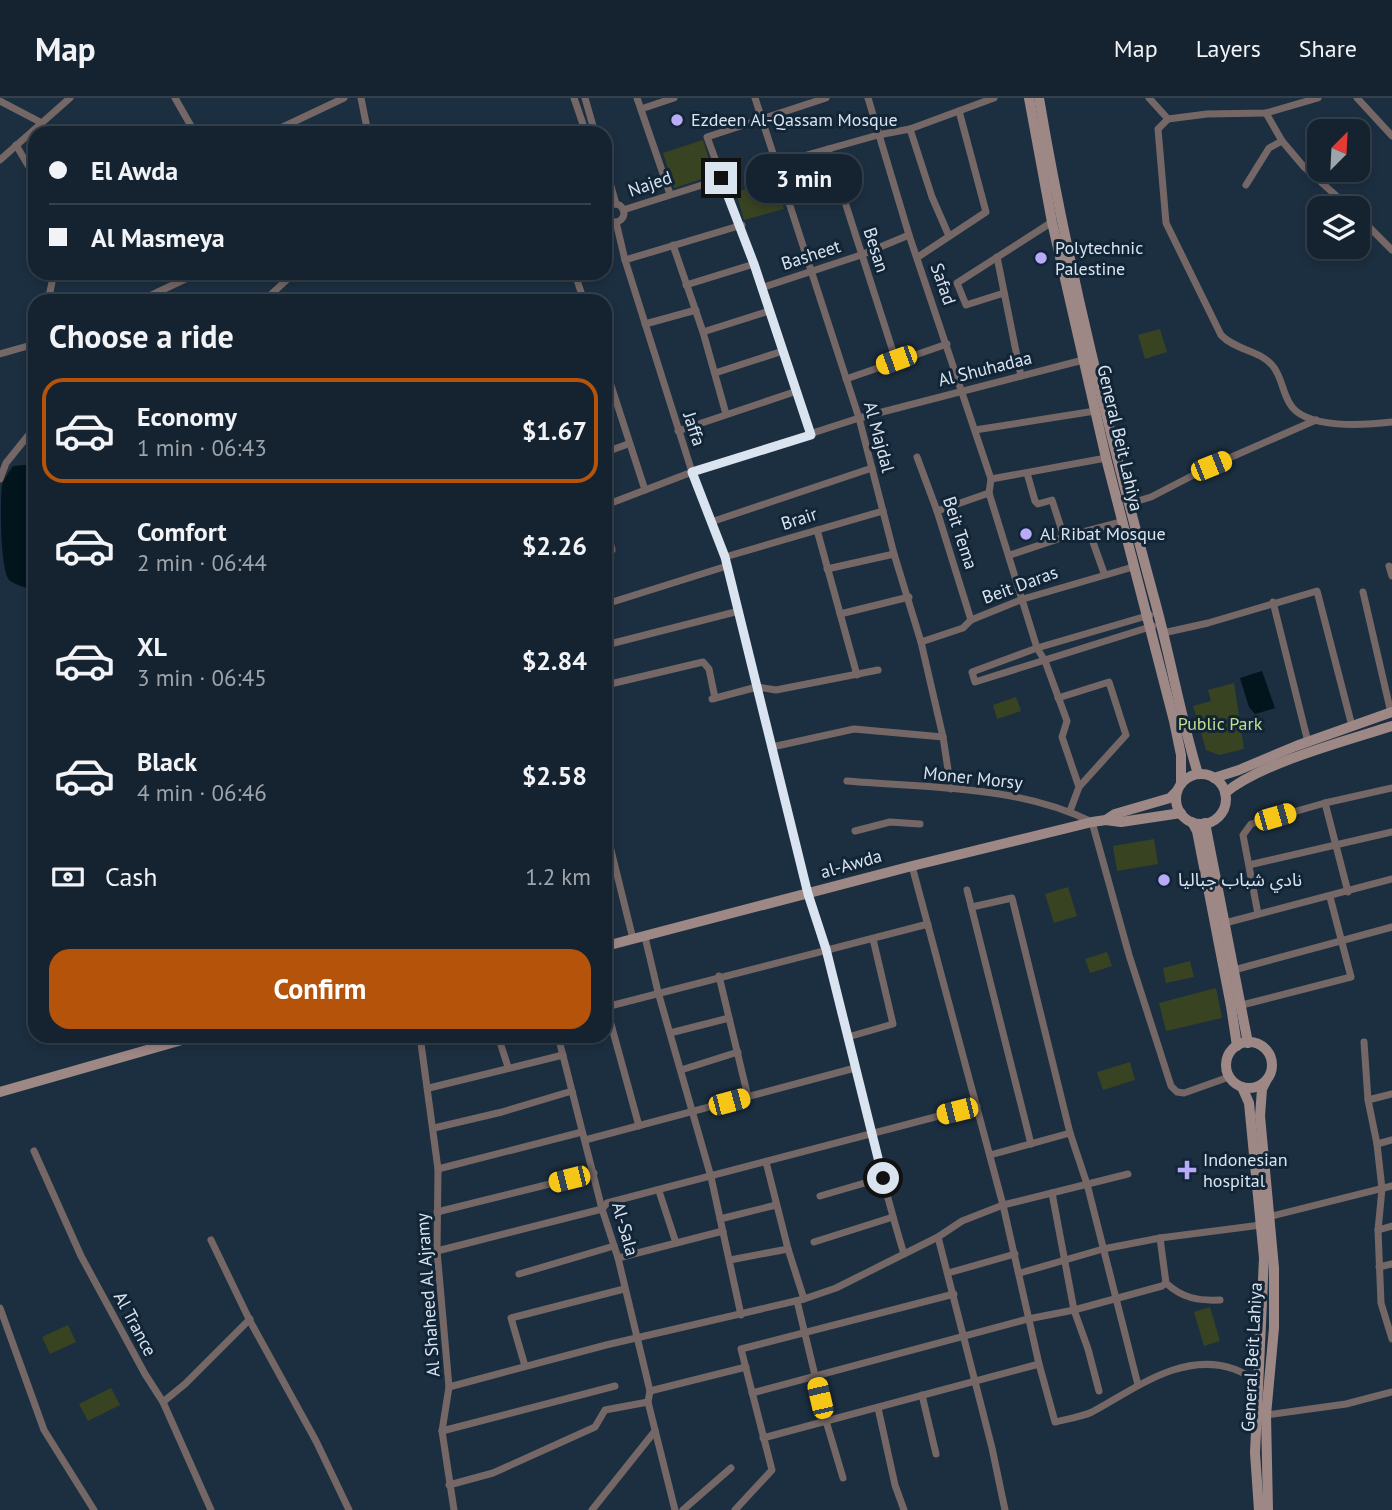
<!DOCTYPE html>
<html lang="en">
<head>
<meta charset="utf-8">
<style>
	body { margin:0; font-family:"PT Sans","Noto Sans Arabic",sans-serif; background:#1e2b38; color:#f1f3f6; height:100vh; display:flex; flex-direction:column; font-size:26px; white-space:nowrap }
	* { box-sizing:border-box; margin:0 }
	p { font-size:23px; color:#9da4ab }
	.icon { flex:none; width:38px; height:38px; fill:none; stroke:currentColor; stroke-width:2; stroke-linecap:round; stroke-linejoin:round }
	.map { position:relative; flex:1; overflow:hidden }
	.side { position:absolute; left:28px; top:196px; width:584px; height:749px; display:flex; flex-direction:column; background:#152330; border-radius:21px; box-shadow:0 4px 10px #0003,0 0 0 2px #34404c }
	.side>* { flex:none }
	.banner { position:absolute; left:28px; top:28px; width:584px; height:154px; border-radius:21px; box-shadow:0 4px 10px #0003,0 0 0 2px #34404c; display:grid; align-content:center; height:154px; padding:0 21px; background:#152330 }
	.needle { width:46px; rotate:24deg }
	.tools { position:absolute; left:1307px; top:21px; display:grid; gap:14px }
	.tools a { display:grid; place-items:center; width:63px; height:63px; border-radius:14px; background:#152330; box-shadow:0 4px 10px #0003,0 0 0 2px #34404c; font-size:35px }
	.end { position:absolute; width:32px; height:32px; margin:-16px; border:9px solid #d9e4f0; background:#111; box-shadow:0 0 0 4px #111 }
	.from { border-radius:50% }
	.bubble { position:absolute; height:49px; border-radius:21px; background:#152330; box-shadow:0 4px 10px #0003,0 0 0 2px #34404c; font-size:23px; font-weight:700; line-height:49px; text-align:center }
	.car { position:absolute; width:21px; height:42px; margin:-21px -10px; border-radius:9px; box-shadow:0 0 5px 2px #0007; background:linear-gradient(#f5c518 24%,#345 0 40%,#f5c518 0 76%,#345 0 86%,#f5c518 0) }
	.banner b { display:flex; align-items:center; gap:24px; height:66px; font-size:26px }
	.banner b+b { border-top:2px solid #34404c }
	.banner i { width:18px; height:18px; background:#f1f3f6 }
	ul { padding:0; list-style:none }
	li { display:flex; align-items:center; gap:21px; height:105px; margin:0 14px 10px; padding:0 7px; border:4px solid transparent; border-radius:21px }
	li div { flex:1 }
	li b { display:block; font-size:26px }
	li em { font-style:normal; font-weight:700 }
	li.active { border-color:#b45309 }
	li>.icon { width:63px; height:63px; stroke-width:1.5 }
	h2 { padding:0 21px; font-size:32px; line-height:84px }
	.pay { display:flex; align-items:center; gap:18px; height:77px; padding:0 21px; font-size:26px }
	.pay p { margin-inline-start:auto }
	.action { display:flex; gap:14px; margin-top:auto; padding:14px 21px }
	.action a { flex:1; height:80px; border-radius:21px; background:#b45309; color:#fff; font-size:28px; font-weight:700; line-height:80px; text-align:center }
	header { display:flex; align-items:center; gap:42px; box-sizing:border-box; height:98px; padding:0 35px; background:#152330; border-bottom:2px solid #34404c }
	header strong { font-size:33px }
	nav { display:flex; gap:38px; margin-inline-start:auto; font-size:24px }
	.map>svg:first-child { display:block }
	.green { fill:#384321 }
	.water { fill:#02141c }
	.lines { fill:none; stroke-linecap:round; stroke-linejoin:round }
	.street { stroke:#756766; stroke-width:7 }
	.secondary { stroke:#9e8886; stroke-width:10 }
	.route { stroke:#d9e4f0; stroke-width:9 }
	.poi-dot { fill:#b9abf7; stroke:#122536; stroke-width:2.5 }
	.labels { text-anchor:middle; stroke-width:6; stroke-linejoin:round; paint-order:stroke }
	.poi-label { font-size:18px; fill:#d9e4f0; stroke:#122536; text-anchor:start }
	.street-label { font-size:18px; fill:#d9e4f0; stroke:#122536 }
	.park-label { font-size:18px; fill:#c2de8e; stroke:#122536 }
</style>
</head>
<body>
<header>
<strong>Map</strong>
<nav><a>Map</a><a>Layers</a><a>Share</a></nav>
</header>
<div class="map">
<svg width="1392" height="1412" viewBox="0 0 1392 1412">
	<rect width="100%" height="100%" fill="#1c2f40"/>
	<g class="green">
		<path d="M703,42L714,77L674,90L663,55Z"/>
		<path d="M775,83L784,111L744,122L736,94Z"/>
		<path d="M1160,231L1167,254L1145,261L1138,237Z"/>
		<path d="M1234,585L1244,651L1219,657L1206,652L1193,608L1211,603L1208,592Z"/>
		<path d="M1016,599L1021,613L997,621L993,607Z"/>
		<path d="M1154,741L1158,766L1117,773L1113,748Z"/>
		<path d="M1068,789L1077,818L1054,825L1045,796Z"/>
		<path d="M1107,854L1112,868L1090,875L1085,861Z"/>
		<path d="M1190,863L1194,879L1166,885L1163,870Z"/>
		<path d="M1216,890L1222,920L1166,933L1159,905Z"/>
		<path d="M1130,964L1135,982L1103,992L1097,974Z"/>
		<path d="M1210,1209L1220,1243L1204,1248L1194,1214Z"/>
		<path d="M68,1227L76,1244L50,1256L42,1239Z"/>
		<path d="M111,1290L120,1307L88,1323L79,1306Z"/>
	</g>
	<g class="water">
		<path d="M35,366V493C28,490 15,487 9,482C0,470 0,403 2,387C4,381 9,374 13,368Z"/>
		<path d="M1262,573L1275,610L1255,616L1249,609L1240,580Z"/>
	</g>
	<g class="lines">
		<g class="street">
			<path d="M175,0L195,35"/>
			<path d="M361,0L368,35"/>
			<path d="M574,0L586,35"/>
			<path d="M585,0L595,35"/>
			<path d="M637,0L670,96"/>
			<path d="M755,0L859,320L894,456L921,544L943,639L951,691"/>
			<path d="M868,0L909,137L991,381L989,395L1037,550L1045,563L1067,623L1062,639L1079,689L1070,713"/>
			<path d="M1149,0L1168,21L1207,16L1266,15L1318,0"/>
			<path d="M1357,0L1392,38"/>
			<path d="M0,3L40,24"/>
			<path d="M641,11L674,0"/>
			<path d="M1266,15L1282,43L1304,69L1350,110"/>
			<path d="M1168,21L1158,31L1166,125L1221,237C1235,252 1259,252 1272,267C1282,278 1282,294 1290,306C1305,332 1367,327 1392,324"/>
			<path d="M910,31L932,99L949,138"/>
			<path d="M270,35L344,0"/>
			<path d="M16,47L35,79"/>
			<path d="M828,51L896,263"/>
			<path d="M0,62L70,0"/>
			<path d="M775,66L878,37L910,31L994,0"/>
			<path d="M606,71L616,106"/>
			<path d="M1246,87L1269,50L1282,43"/>
			<path d="M606,95L610,107"/>
			<circle cx="615" cy="115" r="9"/>
			<path d="M623,112L721,81"/>
			<path d="M1358,118L1392,152"/>
			<path d="M616,124L625,162L692,374L725,459L808,796C847,914 867,1037 904,1156"/>
			<path d="M673,147L703,234L726,316"/>
			<path d="M918,159L986,114L959,13"/>
			<path d="M997,159L1021,278"/>
			<path d="M625,162L742,127"/>
			<path d="M577,182L584,203"/>
			<path d="M686,187L754,166"/>
			<path d="M761,190L861,157L909,137"/>
			<path d="M1004,195L966,207L957,185L1052,124"/>
			<path d="M48,203L54,175"/>
			<path d="M139,203L198,175"/>
			<path d="M264,203L294,175"/>
			<path d="M645,226L696,212"/>
			<path d="M703,234L769,213"/>
			<path d="M0,256L35,246"/>
			<path d="M606,272L645,392"/>
			<path d="M715,275L783,253"/>
			<path d="M846,281L947,246"/>
			<path d="M975,332L1095,313"/>
			<path d="M678,333L797,293"/>
			<path d="M811,337L754,166L707,39L826,0"/>
			<path d="M606,354L628,346"/>
			<path d="M917,359L937,413L971,522"/>
			<path d="M1027,375L1035,403L1038,406L1052,402L1064,439"/>
			<path d="M0,381L6,365L35,329"/>
			<path d="M991,381L1106,360"/>
			<path d="M1128,406L1151,399L1211,368L1316,322"/>
			<path d="M606,407L692,374L859,320L1087,261"/>
			<path d="M937,413L989,395"/>
			<path d="M711,424L872,370"/>
			<path d="M606,427L612,452L606,455"/>
			<path d="M817,432L857,577"/>
			<path d="M1089,433L1104,475"/>
			<path d="M1010,457L1064,439L1121,424"/>
			<path d="M725,459L883,413"/>
			<path d="M1389,468L1392,478"/>
			<path d="M827,471L894,456"/>
			<path d="M1363,494L1391,615"/>
			<path d="M1273,504L1308,644"/>
			<path d="M606,506L727,468"/>
			<path d="M840,516L909,499"/>
			<path d="M1150,517L1037,550L972,574L975,584L1153,528"/>
			<path d="M1163,535L1208,525L1317,493L1352,628"/>
			<path d="M921,544L963,530L971,522L1023,501L1133,469"/>
			<path d="M606,547L739,513"/>
			<path d="M606,587L703,564L709,571L715,600"/>
			<path d="M1058,600L1109,584L1126,637L1079,689"/>
			<path d="M712,601L757,589L776,592L878,572"/>
			<path d="M772,649L854,631L943,639"/>
			<path d="M847,683C928,690 1018,687 1092,724L1129,857L1171,988L1177,994L1184,995L1229,979"/>
			<path d="M1325,705L1348,794"/>
			<path d="M606,732L633,841"/>
			<path d="M855,733L890,724L920,726"/>
			<path d="M1249,767L1392,734"/>
			<path d="M912,768L1003,1107L1039,1266L1055,1324C1067,1321 1081,1319 1092,1314C1135,1291 1182,1253 1234,1271C1242,1274 1250,1279 1258,1283"/>
			<path d="M967,792L1031,1046"/>
			<path d="M972,809L1012,800L1070,1035L1087,1086L1138,1287"/>
			<path d="M1258,816L1243,737L1251,726L1325,705L1392,690"/>
			<path d="M1225,825L1392,781"/>
			<path d="M645,839L658,894L711,1079L741,1217"/>
			<path d="M1234,872L1392,829"/>
			<path d="M719,878L748,999"/>
			<path d="M1242,907L1351,879L1330,799"/>
			<path d="M606,908L639,1028"/>
			<path d="M606,909L928,826"/>
			<path d="M670,935L729,920"/>
			<path d="M420,938L438,1071L437,1153L449,1289L442,1333L454,1412"/>
			<path d="M498,938L508,969"/>
			<path d="M558,938L602,1111L618,1160L650,1293L648,1304L675,1412"/>
			<path d="M848,939L893,926L873,841"/>
			<path d="M1364,944L1368,1002L1377,1046"/>
			<path d="M681,972L738,954"/>
			<path d="M429,990L563,957"/>
			<path d="M1368,1002L1392,996"/>
			<path d="M434,1030L502,1014L572,993"/>
			<path d="M585,1042L855,970"/>
			<path d="M1392,1042L1377,1046L1382,1091L1378,1132L1381,1205L1392,1241"/>
			<path d="M34,1053L81,1158L145,1276L163,1304L211,1412"/>
			<path d="M990,1057L1070,1035"/>
			<path d="M766,1064L788,1151L804,1201"/>
			<path d="M438,1071L582,1034"/>
			<path d="M659,1093L676,1145"/>
			<path d="M1052,1095L1074,1212L1088,1251L1099,1293"/>
			<path d="M820,1098L882,1080"/>
			<path d="M437,1114L594,1075"/>
			<path d="M1268,1119L1392,1088"/>
			<path d="M720,1121L776,1107"/>
			<path d="M1378,1132L1392,1128"/>
			<path d="M938,1139L992,1350L1005,1412"/>
			<path d="M1160,1140L1166,1185C1182,1200 1198,1203 1220,1202"/>
			<path d="M211,1142L250,1223L316,1343L349,1412"/>
			<path d="M814,1144L893,1119"/>
			<path d="M437,1153L602,1111L607,1105L977,1008"/>
			<path d="M618,1160L723,1133"/>
			<path d="M730,1162L788,1151"/>
			<path d="M1379,1169L1392,1166"/>
			<path d="M948,1175L1015,1156"/>
			<path d="M1020,1175L1103,1151L1160,1140L1261,1127"/>
			<path d="M519,1176L614,1148"/>
			<path d="M797,1203L826,1323L843,1380"/>
			<path d="M0,1210L44,1332L94,1412"/>
			<path d="M525,1268L511,1220L624,1191"/>
			<path d="M449,1289L606,1247L804,1201L836,1190L938,1139L962,1123L1003,1107L1128,1076"/>
			<path d="M650,1293L746,1269"/>
			<path d="M752,1295L1028,1221L1074,1212L1162,1188L1166,1185"/>
			<path d="M922,1297L936,1356"/>
			<path d="M163,1304L185,1286L250,1221"/>
			<path d="M878,1310L895,1387L904,1412"/>
			<path d="M1266,1317L1346,1306L1392,1294"/>
			<path d="M442,1333L615,1288"/>
			<path d="M763,1340L1039,1266"/>
			<path d="M449,1387L493,1375L595,1329L605,1312L648,1304"/>
			<path d="M592,1412L655,1333"/>
			<path d="M683,1412L731,1370"/>
			<path d="M735,1412L772,1372L741,1251L954,1196"/>
		</g>
		<g class="secondary">
			<path d="M1029,0L1052,124L1106,360L1174,623L1181,657V686"/>
			<path d="M1039,0C1067,167 1109,333 1153,496C1170,556 1180,617 1198,676"/>
			<circle cx="1201" cy="701" r="25"/>
			<path d="M1214,680L1239,672L1296,648L1392,614"/>
			<path d="M1225,695C1261,665 1345,643 1392,628"/>
			<path d="M1106,722L1115,716L1170,700L1177,693"/>
			<path d="M1192,724L1197,733L1231,908L1237,948"/>
			<path d="M1205,725L1248,945"/>
			<path d="M606,848L912,768L1092,724L1106,722L1121,724L1181,715"/>
			<circle cx="1249" cy="967" r="23"/>
			<path d="M1266,983L1262,991L1260,1018L1274,1170V1230L1266,1317L1268,1412"/>
			<path d="M1242,989L1249,1005L1264,1160L1255,1355L1259,1412"/>
			<path d="M0,994L196,938"/>
		</g>
	</g>
	<g class="lines">
		<path class="route" d="M721,80L754,166L811,337L692,374L725,459L808,796L826,851L883,1080"/>
	</g>
	<g class="poi-dot">
		<circle cx="677" cy="22" r="7"/>
		<circle cx="1041" cy="160" r="7"/>
		<circle cx="1026" cy="436" r="7"/>
		<circle cx="1164" cy="782" r="7"/>
		<path d="M1183.5 1061.5h7v7h7v7h-7v7h-7v-7h-7v-7h7z"/>
	</g>
	<g class="labels">
		<g class="poi-label">
			<text x="691" y="28">Ezdeen Al-Qassam Mosque</text>
			<text x="1055" y="156">Polytechnic<tspan x="1055" dy="21">Palestine</tspan></text>
			<text x="1040" y="442">Al Ribat Mosque</text>
			<text x="1178" y="788">نادي شباب جباليا</text>
			<text x="1203" y="1068">Indonesian<tspan x="1203" dy="21">hospital</tspan></text>
		</g>
		<g class="street-label">
			<text transform="translate(650 86) rotate(-19)" y="6">Najed</text>
			<text transform="translate(876 152) rotate(72)" y="6">Besan</text>
			<text transform="translate(811 157) rotate(-18)" y="6">Basheet</text>
			<text transform="translate(943 186) rotate(71)" y="6">Safad</text>
			<text transform="translate(985 271) rotate(-14)" y="6">Al Shuhadaa</text>
			<text transform="translate(694 331) rotate(72)" y="6">Jaffa</text>
			<text transform="translate(879 339) rotate(75)" y="6">Al Majdal</text>
			<text transform="translate(1120 340) rotate(77)" y="6">General Beit Lahiya</text>
			<text transform="translate(799 421) rotate(-18)" y="6">Brair</text>
			<text transform="translate(960 435) rotate(72)" y="6">Beit Tema</text>
			<text transform="translate(1020 487) rotate(-20)" y="6">Beit Daras</text>
			<text transform="translate(973 680) rotate(6)" y="6">Moner Morsy</text>
			<text transform="translate(851 766) rotate(-16)" y="6">al-Awda</text>
			<text transform="translate(625 1131) rotate(74)" y="6">Al-Sala</text>
			<text transform="translate(428 1197) rotate(-94)" y="6">Al Shaheed Al Ajramy</text>
			<text transform="translate(135 1226) rotate(62)" y="6">Al Trance</text>
			<text transform="translate(1252 1259) rotate(-87)" y="6">General Beit Lahiya</text>
		</g>
		<g class="park-label">
			<text x="1220" y="632">Public Park</text>
		</g>
	</g>
</svg>
<div class="tools">
<a><svg class="needle" viewBox="-14 -14 28 28"><path d="M0-13l5 13h-10z" fill="#e53935"/><path d="M0 13l5-13h-10z" fill="#9da4ab"/></svg></a>
<a><svg class="icon" aria-label="layers" viewBox="0 0 24 24"><path d="M12 4l9 5-9 5-9-5zM3 14l9 5 9-5"/></svg></a>
</div>
<i class="end from" style="left:883px;top:1080px"></i>
<i class="end" style="left:721px;top:80px"></i>
<div class="bubble" style="left:746px;top:56px;width:116px">3 min</div>
<i class="car" style="left:896px;top:262px;rotate:250deg"></i>
<i class="car" style="left:1211px;top:368px;rotate:68deg"></i>
<i class="car" style="left:1275px;top:719px;rotate:74deg"></i>
<i class="car" style="left:729px;top:1004px;rotate:75deg"></i>
<i class="car" style="left:957px;top:1013px;rotate:256deg"></i>
<i class="car" style="left:569px;top:1081px;rotate:256deg"></i>
<i class="car" style="left:820px;top:1300px;rotate:347deg"></i>
<div class="banner">
<b><i class="from"></i>El Awda</b>
<b><i></i>Al Masmeya</b>
</div>
<section class="side">
<h2>Choose a ride</h2>
<ul>
<li class="active"><svg class="icon" aria-label="car" viewBox="0 0 24 24"><path d="M5 17H2v-5l4-1 3-4h7l3 4 3 1v5h-3M9 17h6M6 11h13"/><circle cx="7" cy="17" r="2"/><circle cx="17" cy="17" r="2"/></svg><div><b>Economy</b><p>1 min · 06:43</p></div><em>$1.67</em></li>
<li><svg class="icon" aria-label="car" viewBox="0 0 24 24"><path d="M5 17H2v-5l4-1 3-4h7l3 4 3 1v5h-3M9 17h6M6 11h13"/><circle cx="7" cy="17" r="2"/><circle cx="17" cy="17" r="2"/></svg><div><b>Comfort</b><p>2 min · 06:44</p></div><em>$2.26</em></li>
<li><svg class="icon" aria-label="car" viewBox="0 0 24 24"><path d="M5 17H2v-5l4-1 3-4h7l3 4 3 1v5h-3M9 17h6M6 11h13"/><circle cx="7" cy="17" r="2"/><circle cx="17" cy="17" r="2"/></svg><div><b>XL</b><p>3 min · 06:45</p></div><em>$2.84</em></li>
<li><svg class="icon" aria-label="car" viewBox="0 0 24 24"><path d="M5 17H2v-5l4-1 3-4h7l3 4 3 1v5h-3M9 17h6M6 11h13"/><circle cx="7" cy="17" r="2"/><circle cx="17" cy="17" r="2"/></svg><div><b>Black</b><p>4 min · 06:46</p></div><em>$2.58</em></li>
</ul>
<div class="pay"><svg class="icon" aria-label="cash" viewBox="0 0 24 24"><path d="M3 7h18v10H3z"/><circle cx="12" cy="12" r="2"/></svg>Cash<p>1.2 km</p></div>
<div class="action"><a>Confirm</a></div>
</section>
</div>
</body>
</html>
